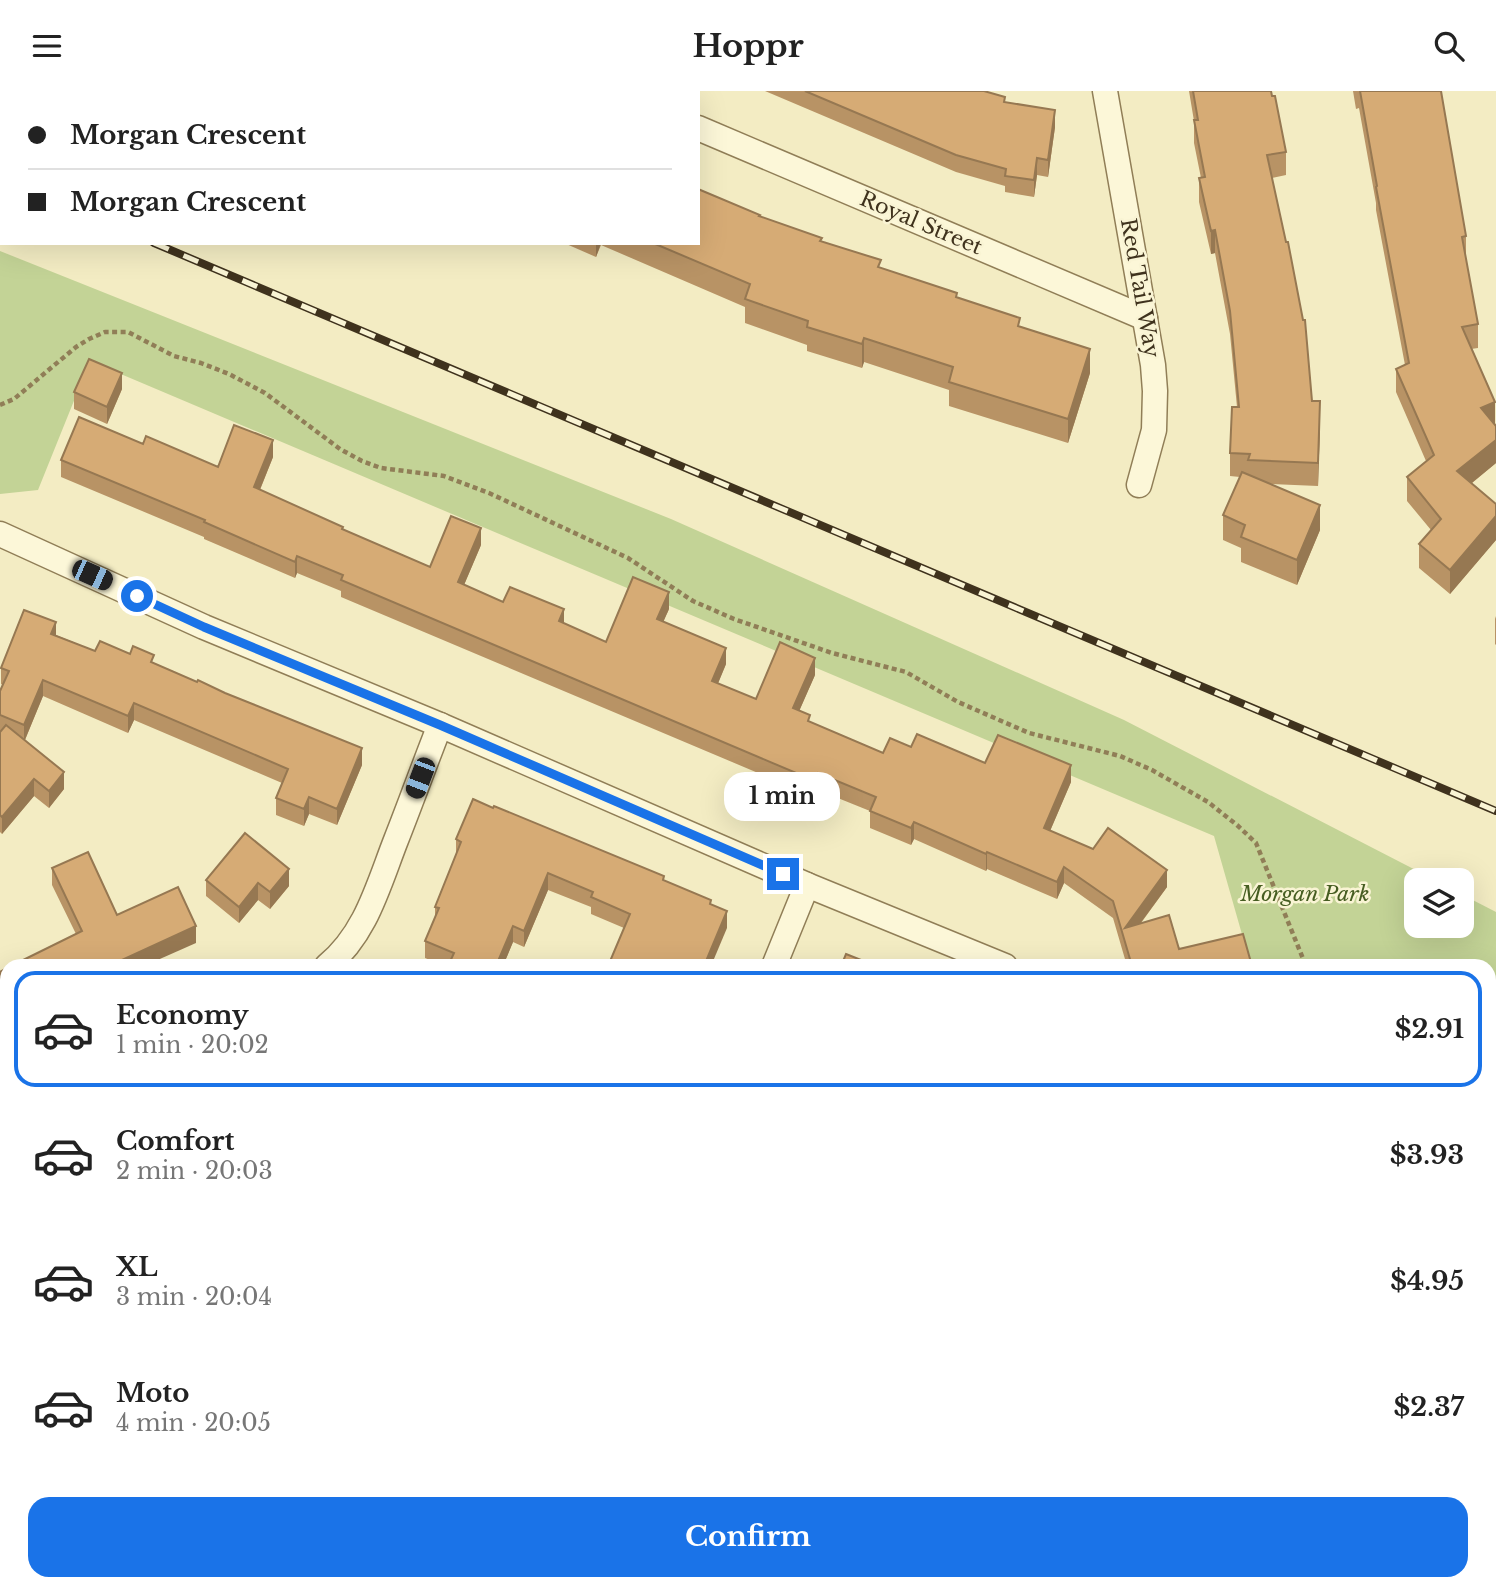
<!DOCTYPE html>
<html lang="en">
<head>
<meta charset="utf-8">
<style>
	body { margin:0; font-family:"Libre Baskerville",serif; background:#f6f6f6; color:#222; height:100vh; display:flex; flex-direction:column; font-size:26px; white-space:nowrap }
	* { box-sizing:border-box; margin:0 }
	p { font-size:23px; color:#767676 }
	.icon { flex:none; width:38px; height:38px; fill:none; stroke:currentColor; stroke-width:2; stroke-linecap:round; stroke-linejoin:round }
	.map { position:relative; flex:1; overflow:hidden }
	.sheet { position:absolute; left:0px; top:868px; width:1496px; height:632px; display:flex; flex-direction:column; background:#fff; border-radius:21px 21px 0 0; box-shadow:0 7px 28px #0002 }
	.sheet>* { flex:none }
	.banner { position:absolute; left:0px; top:0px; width:700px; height:154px; box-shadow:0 7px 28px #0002; display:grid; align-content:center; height:154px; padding:0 28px; background:#fff }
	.buttons { position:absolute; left:1404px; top:777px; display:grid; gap:14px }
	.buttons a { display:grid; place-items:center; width:70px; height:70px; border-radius:14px; background:#fff; box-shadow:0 7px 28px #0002; font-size:35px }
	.end { position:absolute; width:32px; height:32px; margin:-16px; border:9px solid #1a73e8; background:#fff; box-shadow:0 0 0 4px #fff }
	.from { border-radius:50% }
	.bubble { position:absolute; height:49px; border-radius:21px; background:#fff; box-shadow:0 7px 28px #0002; font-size:23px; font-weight:700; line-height:49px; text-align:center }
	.car { position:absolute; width:21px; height:42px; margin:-21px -10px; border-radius:9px; box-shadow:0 0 5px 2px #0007; background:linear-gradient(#222 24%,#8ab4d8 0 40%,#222 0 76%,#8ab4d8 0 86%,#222 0) }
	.banner b { display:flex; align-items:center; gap:24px; height:66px; font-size:26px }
	.banner b+b { border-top:2px solid #e0e0e0 }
	.banner i { width:18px; height:18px; background:#222 }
	ul { padding:12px 0 0; list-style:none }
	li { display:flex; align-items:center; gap:21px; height:116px; margin:0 14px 10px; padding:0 14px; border:4px solid transparent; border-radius:21px }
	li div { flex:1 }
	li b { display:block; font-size:26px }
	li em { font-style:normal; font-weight:700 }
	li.current { border-color:#1a73e8 }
	li>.icon { width:63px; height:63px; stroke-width:1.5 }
	.primary-button { display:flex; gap:14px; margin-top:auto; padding:14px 28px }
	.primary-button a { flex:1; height:80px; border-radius:21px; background:#1a73e8; color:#fff; font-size:28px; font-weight:700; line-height:80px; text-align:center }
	header { display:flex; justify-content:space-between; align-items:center; height:91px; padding:0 28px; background:#fff; font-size:32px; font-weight:700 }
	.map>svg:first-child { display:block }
	.green { fill:#c3d396 }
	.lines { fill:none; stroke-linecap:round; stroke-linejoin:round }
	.lane-casing { stroke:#907e57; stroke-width:15 }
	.street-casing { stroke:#907e57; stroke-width:27 }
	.secondary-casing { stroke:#725e3a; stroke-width:38 }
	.path { stroke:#907e57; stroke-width:4.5; stroke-dasharray:5 3.5; stroke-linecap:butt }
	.lane { stroke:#fcf7d8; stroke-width:12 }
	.street { stroke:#fcf7d8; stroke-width:24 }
	.secondary { stroke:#fcf7d8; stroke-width:35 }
	.rail-casing { stroke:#3f321d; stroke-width:8 }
	.rail { stroke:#f9f4d4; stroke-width:5; stroke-dasharray:16; stroke-linecap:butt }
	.wall { fill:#b89365 }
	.shaded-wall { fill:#967852 }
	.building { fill:#d6ab75; stroke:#967852; stroke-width:2 }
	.route { stroke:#1a73e8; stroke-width:9 }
	.labels { text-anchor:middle; stroke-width:5; stroke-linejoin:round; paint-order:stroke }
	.street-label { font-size:21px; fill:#3f321d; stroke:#f9f4d4 }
	.park-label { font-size:21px; font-style:italic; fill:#465d21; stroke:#f9f4d4 }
</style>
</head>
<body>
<header><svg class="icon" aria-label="menu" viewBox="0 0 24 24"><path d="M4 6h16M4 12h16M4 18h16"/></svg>Hoppr<svg class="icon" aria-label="search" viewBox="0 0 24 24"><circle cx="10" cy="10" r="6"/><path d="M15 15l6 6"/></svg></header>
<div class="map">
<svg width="1496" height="1499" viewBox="0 0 1496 1499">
	<rect width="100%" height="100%" fill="#f3ecc3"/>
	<g class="green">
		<path d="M0,160L671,428L1124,629L1435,789H1416V835H1461V803L1496,821V924L1489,928V875H1251L1214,745L90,270L38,399L0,403Z"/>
		<path d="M1496,1087V1499H904V1493H1489V1091Z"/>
	</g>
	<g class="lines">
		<defs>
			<path id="lane" d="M1489,1203L1496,1201"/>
			<g id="street">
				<path d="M611,0L615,2"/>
				<path d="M1105,0L1153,274L1155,300L1154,339L1139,394"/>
				<path d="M698,37L1145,227"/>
				<path d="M0,443L204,536L440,634L807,794L1005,875"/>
				<path d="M327,875C366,843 378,795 396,749C411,711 425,672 440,634"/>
				<path d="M774,875L807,794"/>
				<path d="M0,1037L7,1034"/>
				<path d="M0,1421L7,1419"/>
			</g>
			<g id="secondary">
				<path d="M1489,994L1496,990"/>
				<path d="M1489,1060L1496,1057"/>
				<path d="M472,1499L484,1493"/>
				<path d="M599,1499L612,1493"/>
			</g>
		</defs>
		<use href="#lane" class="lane-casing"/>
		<use href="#street" class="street-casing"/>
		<use href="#secondary" class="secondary-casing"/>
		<g class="path">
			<path d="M0,314L14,308L76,256L89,248L105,241H128L174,265L201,272L229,283L265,302L340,358L362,370L381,377L444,385L489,402L628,467L693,510L734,528L832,562L906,581L958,611L1029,642L1120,665L1152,679L1208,711L1237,734L1256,752L1306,875"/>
			<path d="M1489,1163L1496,1161"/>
			<path d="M1489,1270L1496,1267"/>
			<path d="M1489,1378L1496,1381"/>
			<path d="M1489,1388L1496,1396"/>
			<path d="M1288,1493L1292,1499"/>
			<path d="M987,1499L992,1493"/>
		</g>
		<use href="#lane" class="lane"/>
		<use href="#street" class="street"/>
		<use href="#secondary" class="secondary"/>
		<defs>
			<g id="rail">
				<path d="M0,87L2,88"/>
				<path d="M154,152L1496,720"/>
			</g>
		</defs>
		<use href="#rail" class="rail-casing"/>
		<use href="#rail" class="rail"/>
	</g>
	<g class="wall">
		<path d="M232,0H472L476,2H236Z"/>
		<path d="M765,0H984L1005,12L1055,36L1048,86L1037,84L1034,106L1005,101V95L956,81Z"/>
		<path d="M1189,0H1271L1286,61V84L1272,87L1312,310L1320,333L1318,395L1271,393L1320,439L1297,494L1241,471V457L1223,449V424L1240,386L1230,385V362L1237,316L1230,243L1215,162L1211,163L1199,111V87H1201L1194,52V30Z"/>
		<path d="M1353,0H1441L1466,145V167L1478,233V257L1471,258L1496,335V372L1472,392L1496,413V449L1450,503L1419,477V453L1431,439L1407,410V386L1426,370L1396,301V278L1405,274L1376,119V112L1359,17L1356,18Z"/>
		<path d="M760,126L822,151L881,177L957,206L1020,236L1090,282L1068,352L949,315V299L864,271L862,277L807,260V254L745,232V216L601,154L596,166L564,152H698Z"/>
		<path d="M122,298L107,333L74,318V301Z"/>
		<path d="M143,353L218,376L273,366L260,399L343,438L430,476L481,454L464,494L503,511L564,532L606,551L669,518L663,531L726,573L718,592L756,608L815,584L799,620L810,631L883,662L911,656L1071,691L1050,740L1167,796L1141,832L1179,858L1252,875H1127L1113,827L1064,792L1057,808L987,778L986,780L914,748L911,754L870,737V720L818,699L815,706L341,506V500L297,482L295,487L204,448V446L61,386V369Z"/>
		<path d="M1496,525V554L1495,553V528Z"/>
		<path d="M56,544L95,560L154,573L362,674L337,734L309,723L304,735L276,724V707L282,692L134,629L128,642L43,605L25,649L64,698L49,717L34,705L2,743L0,741V600L3,594L1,593V577Z"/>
		<path d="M456,748L664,789L711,814L727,837H624L591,823V816L548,799L524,856L513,851L503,875H445L425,867V850L435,828V816L456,764Z"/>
		<path d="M52,777L117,824L196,852L76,843L52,794Z"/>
		<path d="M206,789L289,795L270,818L258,809L239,832L206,805Z"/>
		<path d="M283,1493H316V1499H286Z"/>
	</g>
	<g class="shaded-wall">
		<path d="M1055,19V36L1048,86V69Z"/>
		<path d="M1037,67V84L1034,106V89Z"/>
		<path d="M1215,139V162L1211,163V140Z"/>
		<path d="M596,152H601L596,166Z"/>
		<path d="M864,247V271L862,277V253Z"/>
		<path d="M1090,258V282L1068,352V328Z"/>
		<path d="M122,282V298L107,333V316Z"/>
		<path d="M1320,310V333L1318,395V372Z"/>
		<path d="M1495,311V335L1481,317Z"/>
		<path d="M273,349V366L254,413V396Z"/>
		<path d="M1496,349V372L1457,404V380Z"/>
		<path d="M1320,414V439L1297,494V469Z"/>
		<path d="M1496,425V449L1450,503V479Z"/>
		<path d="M481,437V454L458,508V491Z"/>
		<path d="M297,465V482L295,487V471Z"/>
		<path d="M669,501V518L657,545V528Z"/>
		<path d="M564,518V535L559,530Z"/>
		<path d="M56,531V548L51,543Z"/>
		<path d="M726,557V573L712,607V590Z"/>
		<path d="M815,567V584L793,634V617Z"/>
		<path d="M43,589V605L24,651V634Z"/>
		<path d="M134,612V629L128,642V625Z"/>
		<path d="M362,657V674L337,734V718Z"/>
		<path d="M1071,674V691L1044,754V737Z"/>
		<path d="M64,681V698L49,717V700Z"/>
		<path d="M818,682V699L815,706V690Z"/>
		<path d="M34,688V705L2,743V726Z"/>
		<path d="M309,706V723L304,735V718Z"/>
		<path d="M914,731V748L911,754V737Z"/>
		<path d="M987,761V778L986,780V763Z"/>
		<path d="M1064,776V792L1057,808V791Z"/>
		<path d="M289,778V795L270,818V801Z"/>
		<path d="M1167,779V796L1125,853V837Z"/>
		<path d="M548,782V799L524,856V840Z"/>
		<path d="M258,792V809L239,832V816Z"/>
		<path d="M727,820V837L711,875H704Z"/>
		<path d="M196,835V852L144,875H109Z"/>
		<path d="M513,835V851L503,875H496Z"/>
		<path d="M7,930V947L0,950V934Z"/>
		<path d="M7,1210V1226L0,1228V1212Z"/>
		<path d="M7,1335V1351L0,1353V1337Z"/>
		<path d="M139,1493H146V1499H118Z"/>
		<path d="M180,1493H212L194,1499H180Z"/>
		<path d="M297,1493H316V1499H292V1495Z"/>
		<path d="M864,1493H883L870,1499Z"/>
	</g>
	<g class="building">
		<path d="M273,0H472L476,2H272Z"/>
		<path d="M805,0H984L1005,6L1004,11L1055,19L1048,69L1037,67L1034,89L1005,85L1006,78L956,64Z"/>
		<path d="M1193,0H1271L1272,5H1275L1286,61L1267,64L1286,151H1288L1303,229H1305L1312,310H1320L1318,372L1248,369L1250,363L1230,362L1232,316H1239L1230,220L1215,139L1211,140L1199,87L1205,86L1194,29H1198Z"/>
		<path d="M1360,0H1441L1466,145L1462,146L1478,233L1462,236L1495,311L1481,317L1496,335V349L1457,380L1496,413V425L1450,479L1419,453L1441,428L1407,386L1434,364L1396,278L1409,272L1376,96L1377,95Z"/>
		<path d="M698,98L760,124L759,125L822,147L820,150L881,169L878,176L957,202L956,206L1020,227L1018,235L1090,258L1068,328L949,291L953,276L864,247L862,253L807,236L808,230L745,208L750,193L653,152H698Z"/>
		<path d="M89,268L122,282L107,316L74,301Z"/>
		<path d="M79,326L143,353L146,345L218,376L234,334L273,349L254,396L343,436L342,438L430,476L451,425L481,437L458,491L503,511L510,496L564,518L559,530L606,551L633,486L669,501L657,528L726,557L712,590L756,608L780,551L815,567L793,617L810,624L808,630L883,662L890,647L911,656L917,643L985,672L998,644L1071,674L1044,737L1093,758L1108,737L1167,779L1125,837L1169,824L1179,858L1243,843L1252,875H1132L1113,810L1064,776L1057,791L987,761L986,763L914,731L911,737L870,720L876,706L818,682L815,690L341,489L343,484L297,465L295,471L204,431L205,429L61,369Z"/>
		<path d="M1242,381L1320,414L1297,469L1241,446L1245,434L1223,424Z"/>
		<path d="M24,519L56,531L51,543L95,560L100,550L130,563L133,555L154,564L151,571L197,591L198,589L225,602L362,657L337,718L309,706L304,718L276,707L288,678L134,612L128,625L43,589L24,634L0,624V600L9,580L1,577Z"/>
		<path d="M6,634L64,681L49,700L34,688L2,726L0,724V641Z"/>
		<path d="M473,708L493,717L494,715L664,785L663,789L711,809L710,813L727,820L704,875H608L630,823L591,806L593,801L548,782L524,840L513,835L496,875H448L454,862L425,850L439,817L435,816L461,751L456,748Z"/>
		<path d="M245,742L289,778L270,801L258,792L239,816L206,789Z"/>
		<path d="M88,761L117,824L178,796L196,835L109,875H11L82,840L52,777Z"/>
		<path d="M846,863L876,875H841Z"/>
		<path d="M7,877V930L0,934V881Z"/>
		<path d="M7,1106V1210L0,1212V1108Z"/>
		<path d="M7,1270V1335L0,1337V1272Z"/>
		<path d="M7,1491V1493H139L118,1499H0V1493Z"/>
		<path d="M146,1493H182L184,1499H148Z"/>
		<path d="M756,1493H869L872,1499H739Z"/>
	</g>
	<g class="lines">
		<path class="route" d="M137,505L204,536L440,634L783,783"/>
	</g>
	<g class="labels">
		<g class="street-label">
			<text transform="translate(921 132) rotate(23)" y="7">Royal Street</text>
			<text transform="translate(1140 197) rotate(80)" y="7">Red Tail Way</text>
		</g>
		<g class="park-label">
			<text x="1305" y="810">Morgan Park</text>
		</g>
	</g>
</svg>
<div class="buttons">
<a><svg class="icon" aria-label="layers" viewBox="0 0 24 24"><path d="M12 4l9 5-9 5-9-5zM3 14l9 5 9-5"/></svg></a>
</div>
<i class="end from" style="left:137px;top:505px"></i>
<i class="end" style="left:783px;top:783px"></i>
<div class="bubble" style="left:724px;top:681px;width:116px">1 min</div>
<i class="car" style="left:92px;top:484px;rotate:114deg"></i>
<i class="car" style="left:420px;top:687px;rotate:201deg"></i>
<div class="banner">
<b><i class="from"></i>Morgan Crescent</b>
<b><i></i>Morgan Crescent</b>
</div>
<section class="sheet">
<ul>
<li class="current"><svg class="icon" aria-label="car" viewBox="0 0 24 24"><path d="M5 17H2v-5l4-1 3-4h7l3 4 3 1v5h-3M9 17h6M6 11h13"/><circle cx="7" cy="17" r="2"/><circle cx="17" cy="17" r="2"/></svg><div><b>Economy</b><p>1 min · 20:02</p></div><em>$2.91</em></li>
<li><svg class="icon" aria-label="car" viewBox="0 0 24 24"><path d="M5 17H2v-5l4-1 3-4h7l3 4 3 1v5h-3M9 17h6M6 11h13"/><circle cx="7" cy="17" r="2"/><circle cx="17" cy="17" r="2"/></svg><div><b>Comfort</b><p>2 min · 20:03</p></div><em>$3.93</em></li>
<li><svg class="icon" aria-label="car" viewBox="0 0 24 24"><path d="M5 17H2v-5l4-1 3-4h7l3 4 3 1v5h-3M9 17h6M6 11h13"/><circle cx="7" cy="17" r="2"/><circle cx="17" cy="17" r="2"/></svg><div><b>XL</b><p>3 min · 20:04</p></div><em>$4.95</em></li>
<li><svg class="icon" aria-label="car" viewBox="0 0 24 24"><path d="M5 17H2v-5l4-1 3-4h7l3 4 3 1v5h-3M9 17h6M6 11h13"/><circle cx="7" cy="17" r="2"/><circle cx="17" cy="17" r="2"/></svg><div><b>Moto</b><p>4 min · 20:05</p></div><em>$2.37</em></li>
</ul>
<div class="primary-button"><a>Confirm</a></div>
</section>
</div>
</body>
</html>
